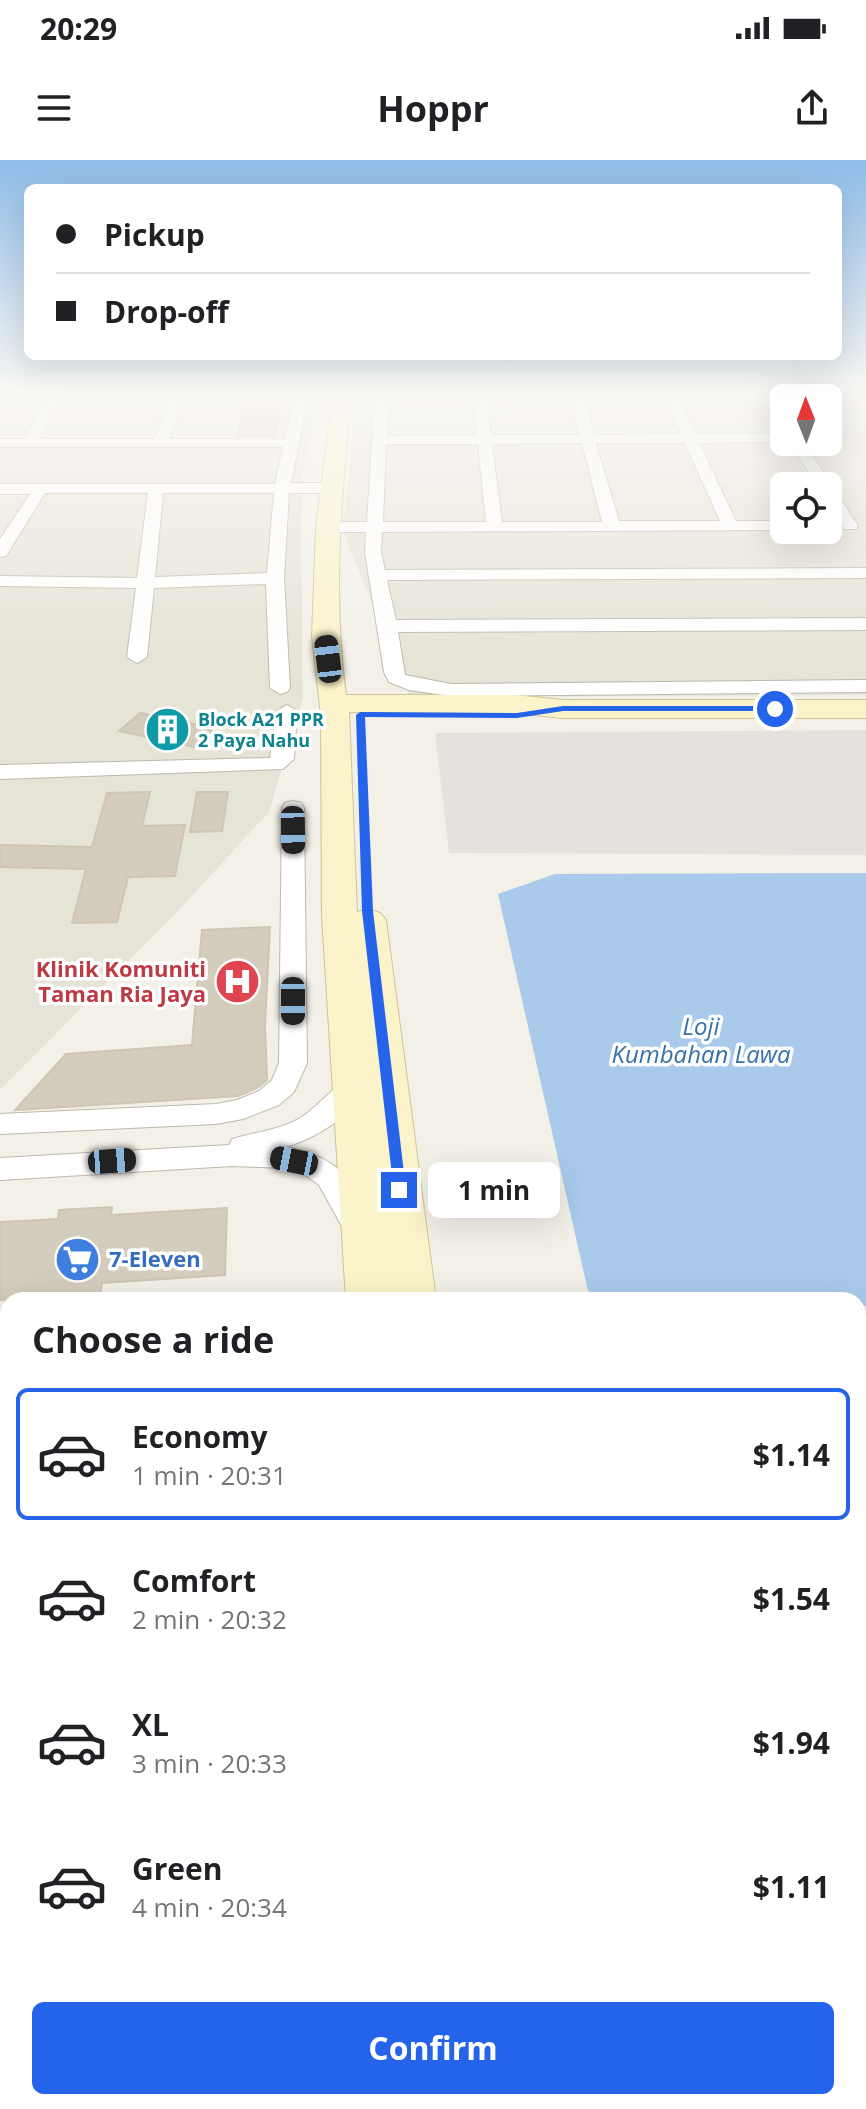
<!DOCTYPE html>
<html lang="en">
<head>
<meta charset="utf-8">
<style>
	body { margin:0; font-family:"Open Sans",sans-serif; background:#f2f2f2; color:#202124; height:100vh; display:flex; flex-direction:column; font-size:30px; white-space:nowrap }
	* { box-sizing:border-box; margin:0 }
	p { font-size:26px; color:#757577 }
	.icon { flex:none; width:44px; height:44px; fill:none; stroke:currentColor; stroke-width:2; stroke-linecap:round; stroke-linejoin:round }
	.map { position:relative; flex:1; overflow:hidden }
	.drawer { position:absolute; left:0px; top:1132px; width:866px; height:818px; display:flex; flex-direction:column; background:#fff; border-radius:24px 24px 0 0; box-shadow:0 8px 32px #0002 }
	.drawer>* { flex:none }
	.top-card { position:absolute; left:24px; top:24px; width:818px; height:176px; border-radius:12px; box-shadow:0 8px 32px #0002; display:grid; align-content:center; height:176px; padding:0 32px; background:#fff }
	.needle { width:52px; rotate:359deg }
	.tools { position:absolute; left:770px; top:224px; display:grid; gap:16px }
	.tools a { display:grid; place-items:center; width:72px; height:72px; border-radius:12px; background:#fff; box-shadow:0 8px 32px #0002; font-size:40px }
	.end { position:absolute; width:36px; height:36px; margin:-18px; border:10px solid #2563eb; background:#fff; box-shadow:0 0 0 4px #fff }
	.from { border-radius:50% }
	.bubble { position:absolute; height:56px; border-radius:12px; background:#fff; box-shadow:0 8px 32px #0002; font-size:26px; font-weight:700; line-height:56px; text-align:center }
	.car { position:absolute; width:24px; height:48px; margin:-24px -12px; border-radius:10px; box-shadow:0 0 6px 2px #0007; background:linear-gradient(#222 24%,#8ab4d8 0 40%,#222 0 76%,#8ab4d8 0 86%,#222 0) }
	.top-card b { display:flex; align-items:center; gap:28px; height:76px; font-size:30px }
	.top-card b+b { border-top:2px solid #e0e0e0 }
	.top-card i { width:20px; height:20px; background:#202124 }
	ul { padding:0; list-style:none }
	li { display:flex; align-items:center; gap:24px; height:132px; margin:0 16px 12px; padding:0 16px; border:4px solid transparent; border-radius:12px }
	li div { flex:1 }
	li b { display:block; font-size:30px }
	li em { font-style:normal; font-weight:700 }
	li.current { border-color:#2563eb }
	li>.icon { width:72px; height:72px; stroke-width:1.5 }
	h2 { padding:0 32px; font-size:36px; line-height:96px }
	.action { display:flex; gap:16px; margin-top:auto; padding:16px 32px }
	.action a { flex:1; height:92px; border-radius:12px; background:#2563eb; color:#fff; font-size:32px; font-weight:700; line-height:92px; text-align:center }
	.status { display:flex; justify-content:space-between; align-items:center; height:56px; padding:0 40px; background:#fff; direction:ltr }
	.status svg { height:22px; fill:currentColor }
	header { display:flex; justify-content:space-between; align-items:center; height:104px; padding:0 32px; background:#fff; font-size:36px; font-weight:700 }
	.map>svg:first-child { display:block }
	.residential { fill:#e6e3d7; fill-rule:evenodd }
	.industrial { fill:#e5e2dd }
	.water { fill:#a9caeb }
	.building { fill:#d4cdbe; stroke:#cec5b2; stroke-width:2 }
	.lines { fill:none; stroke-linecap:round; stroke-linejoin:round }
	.street-casing { stroke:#beb9ab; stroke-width:2 }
	.secondary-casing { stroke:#cfc69a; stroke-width:2 }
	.street { fill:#fff; fill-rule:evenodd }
	.secondary { fill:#fbf3ca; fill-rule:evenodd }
	.route { fill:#2563eb }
	.labels { text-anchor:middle; stroke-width:7; stroke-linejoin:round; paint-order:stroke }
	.far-culture-label { font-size:18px; font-weight:bold; fill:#0d838f; stroke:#fff; text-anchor:start }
	.health-label { font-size:22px; font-weight:bold; fill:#be3a42; stroke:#fff; text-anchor:end }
	.shop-label { font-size:22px; font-weight:bold; fill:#366cbe; stroke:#fff; text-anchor:start }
	.water-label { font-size:24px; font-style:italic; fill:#3870aa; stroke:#fff }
</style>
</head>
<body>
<div class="status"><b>20:29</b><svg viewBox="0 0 49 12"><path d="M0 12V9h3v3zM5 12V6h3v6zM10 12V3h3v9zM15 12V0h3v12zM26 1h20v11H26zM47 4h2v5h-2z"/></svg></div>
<header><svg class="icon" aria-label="menu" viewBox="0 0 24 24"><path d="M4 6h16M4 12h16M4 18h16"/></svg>Hoppr<svg class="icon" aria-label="share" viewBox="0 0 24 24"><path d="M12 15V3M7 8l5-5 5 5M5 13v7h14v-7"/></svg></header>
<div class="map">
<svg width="866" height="1949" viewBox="0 0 866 1949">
	<rect width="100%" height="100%" fill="#f3f0e8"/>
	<g class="residential">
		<path d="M0,232H319L301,322L303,538L269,652L175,754L0,930Z"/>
		<path d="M357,232H866V535L410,537L343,372ZM784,238H828V282H784ZM784,326H828V370H784Z"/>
	</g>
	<path class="industrial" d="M866,570V695L449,693L435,573Z"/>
	<path class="water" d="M866,713V1146L858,1148V1140H616L588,1131L498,734L555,714Z"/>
	<g class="building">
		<path d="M250,232H284L275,276H237Z"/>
		<path d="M140,553L214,568L194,587L119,571Z"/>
		<path d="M150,632L142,666L185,665L175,716L128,717L117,762L72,763L86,709L0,707V685L92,687L107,633Z"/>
		<path d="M197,632H228L222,671L190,672Z"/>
		<path d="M270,767L265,865L267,920L257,928L238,936L15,950L66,894L192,885L202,770Z"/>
		<path d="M112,1047L111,1055L227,1048L225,1115L102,1123L100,1140H0V1062L58,1059L59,1050Z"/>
	</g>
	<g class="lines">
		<defs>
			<g id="street">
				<path d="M53,232H67L39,279H154L173,232H187L168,279H285L295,232H309L291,323H330L338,328L330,333H289L284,418L290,528L287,532L280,534L270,528L266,424L154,428L147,497L137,503L127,497L136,428L0,426V416L137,418L148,333H45L6,396L0,397V379L30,334H0V324H275L283,287H0V279H24ZM163,333H274L267,413L155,417Z"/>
				<path d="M375,232H389L387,276L477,275L472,232H486L491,275H580L568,232H582L594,275L681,274L662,232H676L695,274H784L785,282L699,283L736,361H784V370H788L382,372L381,392L385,410L866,408V418L387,420L396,460L866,458V470L398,472L405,515L451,524L866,520V532L451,536L409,530L389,522L384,512L365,392L366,372H327L319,367L327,362H367ZM582,283L602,362H502L492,284ZM596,283H685L720,361H619ZM386,284H478L486,362H383Z"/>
				<path d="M760,232H774L784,249V264L779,263Z"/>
				<path d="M790,282H804L858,366L856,369H844L828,343V326H817Z"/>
				<path d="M287,545L297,551L294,599L283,609L0,619V605L270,598L277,551Z"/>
				<path d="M293,641L301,643L304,648L307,903L294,932L279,945L243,959L216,964L0,974V954L216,944L237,940L259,931L272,920L279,903L282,648L285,643Z"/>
				<path d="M352,919L362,922L366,929C348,958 318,977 286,987C339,998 351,1016 372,1064L367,1072L356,1076L345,1072L319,1025L304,1014L285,1008L232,1006L0,1020V998L229,985L232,979C256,972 279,970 300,958C319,947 332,925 352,919Z"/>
				<rect x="858" y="1220" width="8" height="30"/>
				<rect x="858" y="1260" width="8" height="30"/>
			</g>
			<g id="secondary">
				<path d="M333,232H351C342,334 332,433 346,535H514L563,540H866V558H563L514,553L349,552L357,752L368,749L380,753L386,760L436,1140H346L322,756L321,556L312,477L316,367Z"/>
				<path d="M8,1262V1340L0,1341V1263Z"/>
				<path d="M413,1942H528V1949H415Z"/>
			</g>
		</defs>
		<use href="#street" class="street-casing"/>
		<use href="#secondary" class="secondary-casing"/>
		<use href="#street" class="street"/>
		<use href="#secondary" class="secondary"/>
	</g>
	<linearGradient id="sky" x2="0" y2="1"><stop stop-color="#8fbde9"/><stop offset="0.46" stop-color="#faf8f5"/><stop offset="1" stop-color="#faf8f5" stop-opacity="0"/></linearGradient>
	<rect width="866" height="505" fill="url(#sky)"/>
	<path class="route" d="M563,546H775L779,549L775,551H563L517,558L365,557L373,751L406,1030L399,1034L394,1033L362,751L356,555L360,552L517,553Z"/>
	<defs>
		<symbol id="building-disc" viewBox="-11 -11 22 22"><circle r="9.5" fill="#0f9aa8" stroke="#fff"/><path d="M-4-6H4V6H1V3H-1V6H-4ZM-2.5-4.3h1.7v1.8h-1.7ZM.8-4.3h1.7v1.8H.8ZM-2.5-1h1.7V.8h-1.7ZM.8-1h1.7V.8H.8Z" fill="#fff"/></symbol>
		<symbol id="hospital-disc" viewBox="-11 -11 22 22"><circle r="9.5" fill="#e0444e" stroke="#fff"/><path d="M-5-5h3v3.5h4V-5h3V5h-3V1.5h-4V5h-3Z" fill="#fff"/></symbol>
		<symbol id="supermarket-disc" viewBox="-11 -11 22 22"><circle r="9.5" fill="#3f7fe0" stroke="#fff"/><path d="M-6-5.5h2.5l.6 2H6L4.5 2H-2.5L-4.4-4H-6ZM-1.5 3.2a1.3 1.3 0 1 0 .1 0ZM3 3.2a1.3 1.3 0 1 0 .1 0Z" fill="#fff"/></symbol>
	</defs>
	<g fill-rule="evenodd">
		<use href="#building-disc" x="142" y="544" width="51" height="51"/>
		<use href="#hospital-disc" x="212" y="796" width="51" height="51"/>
		<use href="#supermarket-disc" x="52" y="1074" width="51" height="51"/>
	</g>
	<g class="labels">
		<g class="far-culture-label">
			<text x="198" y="566">Block A21 PPR<tspan x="198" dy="21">2 Paya Nahu</tspan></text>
		</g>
		<g class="health-label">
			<text x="206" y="817">Klinik Komuniti<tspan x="206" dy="25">Taman Ria Jaya</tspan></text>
		</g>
		<g class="shop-label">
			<text x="109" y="1107">7-Eleven</text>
		</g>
		<g class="water-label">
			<text x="701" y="875">Loji<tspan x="701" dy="28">Kumbahan Lawa</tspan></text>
		</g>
	</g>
</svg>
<div class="tools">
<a><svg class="needle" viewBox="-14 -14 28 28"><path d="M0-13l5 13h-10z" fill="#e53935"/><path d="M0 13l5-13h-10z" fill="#757577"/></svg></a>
<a><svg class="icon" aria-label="locate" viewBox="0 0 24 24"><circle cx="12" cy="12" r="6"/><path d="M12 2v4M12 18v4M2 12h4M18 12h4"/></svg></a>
</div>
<i class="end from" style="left:775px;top:549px"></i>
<i class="end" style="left:399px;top:1030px"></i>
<div class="bubble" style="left:428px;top:1002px;width:132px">1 min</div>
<i class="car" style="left:328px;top:499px;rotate:353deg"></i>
<i class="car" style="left:293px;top:670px;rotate:179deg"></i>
<i class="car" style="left:293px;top:841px;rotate:180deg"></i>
<i class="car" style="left:112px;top:1001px;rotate:86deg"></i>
<i class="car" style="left:294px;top:1001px;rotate:281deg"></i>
<div class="top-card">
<b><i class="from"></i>Pickup</b>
<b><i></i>Drop-off</b>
</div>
<section class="drawer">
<h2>Choose a ride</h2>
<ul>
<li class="current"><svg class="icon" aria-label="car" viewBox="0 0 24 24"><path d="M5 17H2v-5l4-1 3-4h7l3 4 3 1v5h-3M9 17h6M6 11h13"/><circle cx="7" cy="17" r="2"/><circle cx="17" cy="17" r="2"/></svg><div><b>Economy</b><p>1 min · 20:31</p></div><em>$1.14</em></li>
<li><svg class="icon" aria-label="car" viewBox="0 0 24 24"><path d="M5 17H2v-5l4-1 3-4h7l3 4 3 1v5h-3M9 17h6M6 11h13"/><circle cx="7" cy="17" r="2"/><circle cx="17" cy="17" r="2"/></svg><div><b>Comfort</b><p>2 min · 20:32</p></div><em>$1.54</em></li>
<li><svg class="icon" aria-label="car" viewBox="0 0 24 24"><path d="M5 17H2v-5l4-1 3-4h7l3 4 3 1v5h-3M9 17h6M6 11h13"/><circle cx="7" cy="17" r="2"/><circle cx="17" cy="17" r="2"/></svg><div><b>XL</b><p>3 min · 20:33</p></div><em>$1.94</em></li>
<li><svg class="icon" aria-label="car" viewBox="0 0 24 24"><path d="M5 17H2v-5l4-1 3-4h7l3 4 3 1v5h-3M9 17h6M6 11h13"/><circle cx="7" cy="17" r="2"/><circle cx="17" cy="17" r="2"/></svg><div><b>Green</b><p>4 min · 20:34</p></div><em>$1.11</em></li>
</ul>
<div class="action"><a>Confirm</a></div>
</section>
</div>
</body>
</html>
